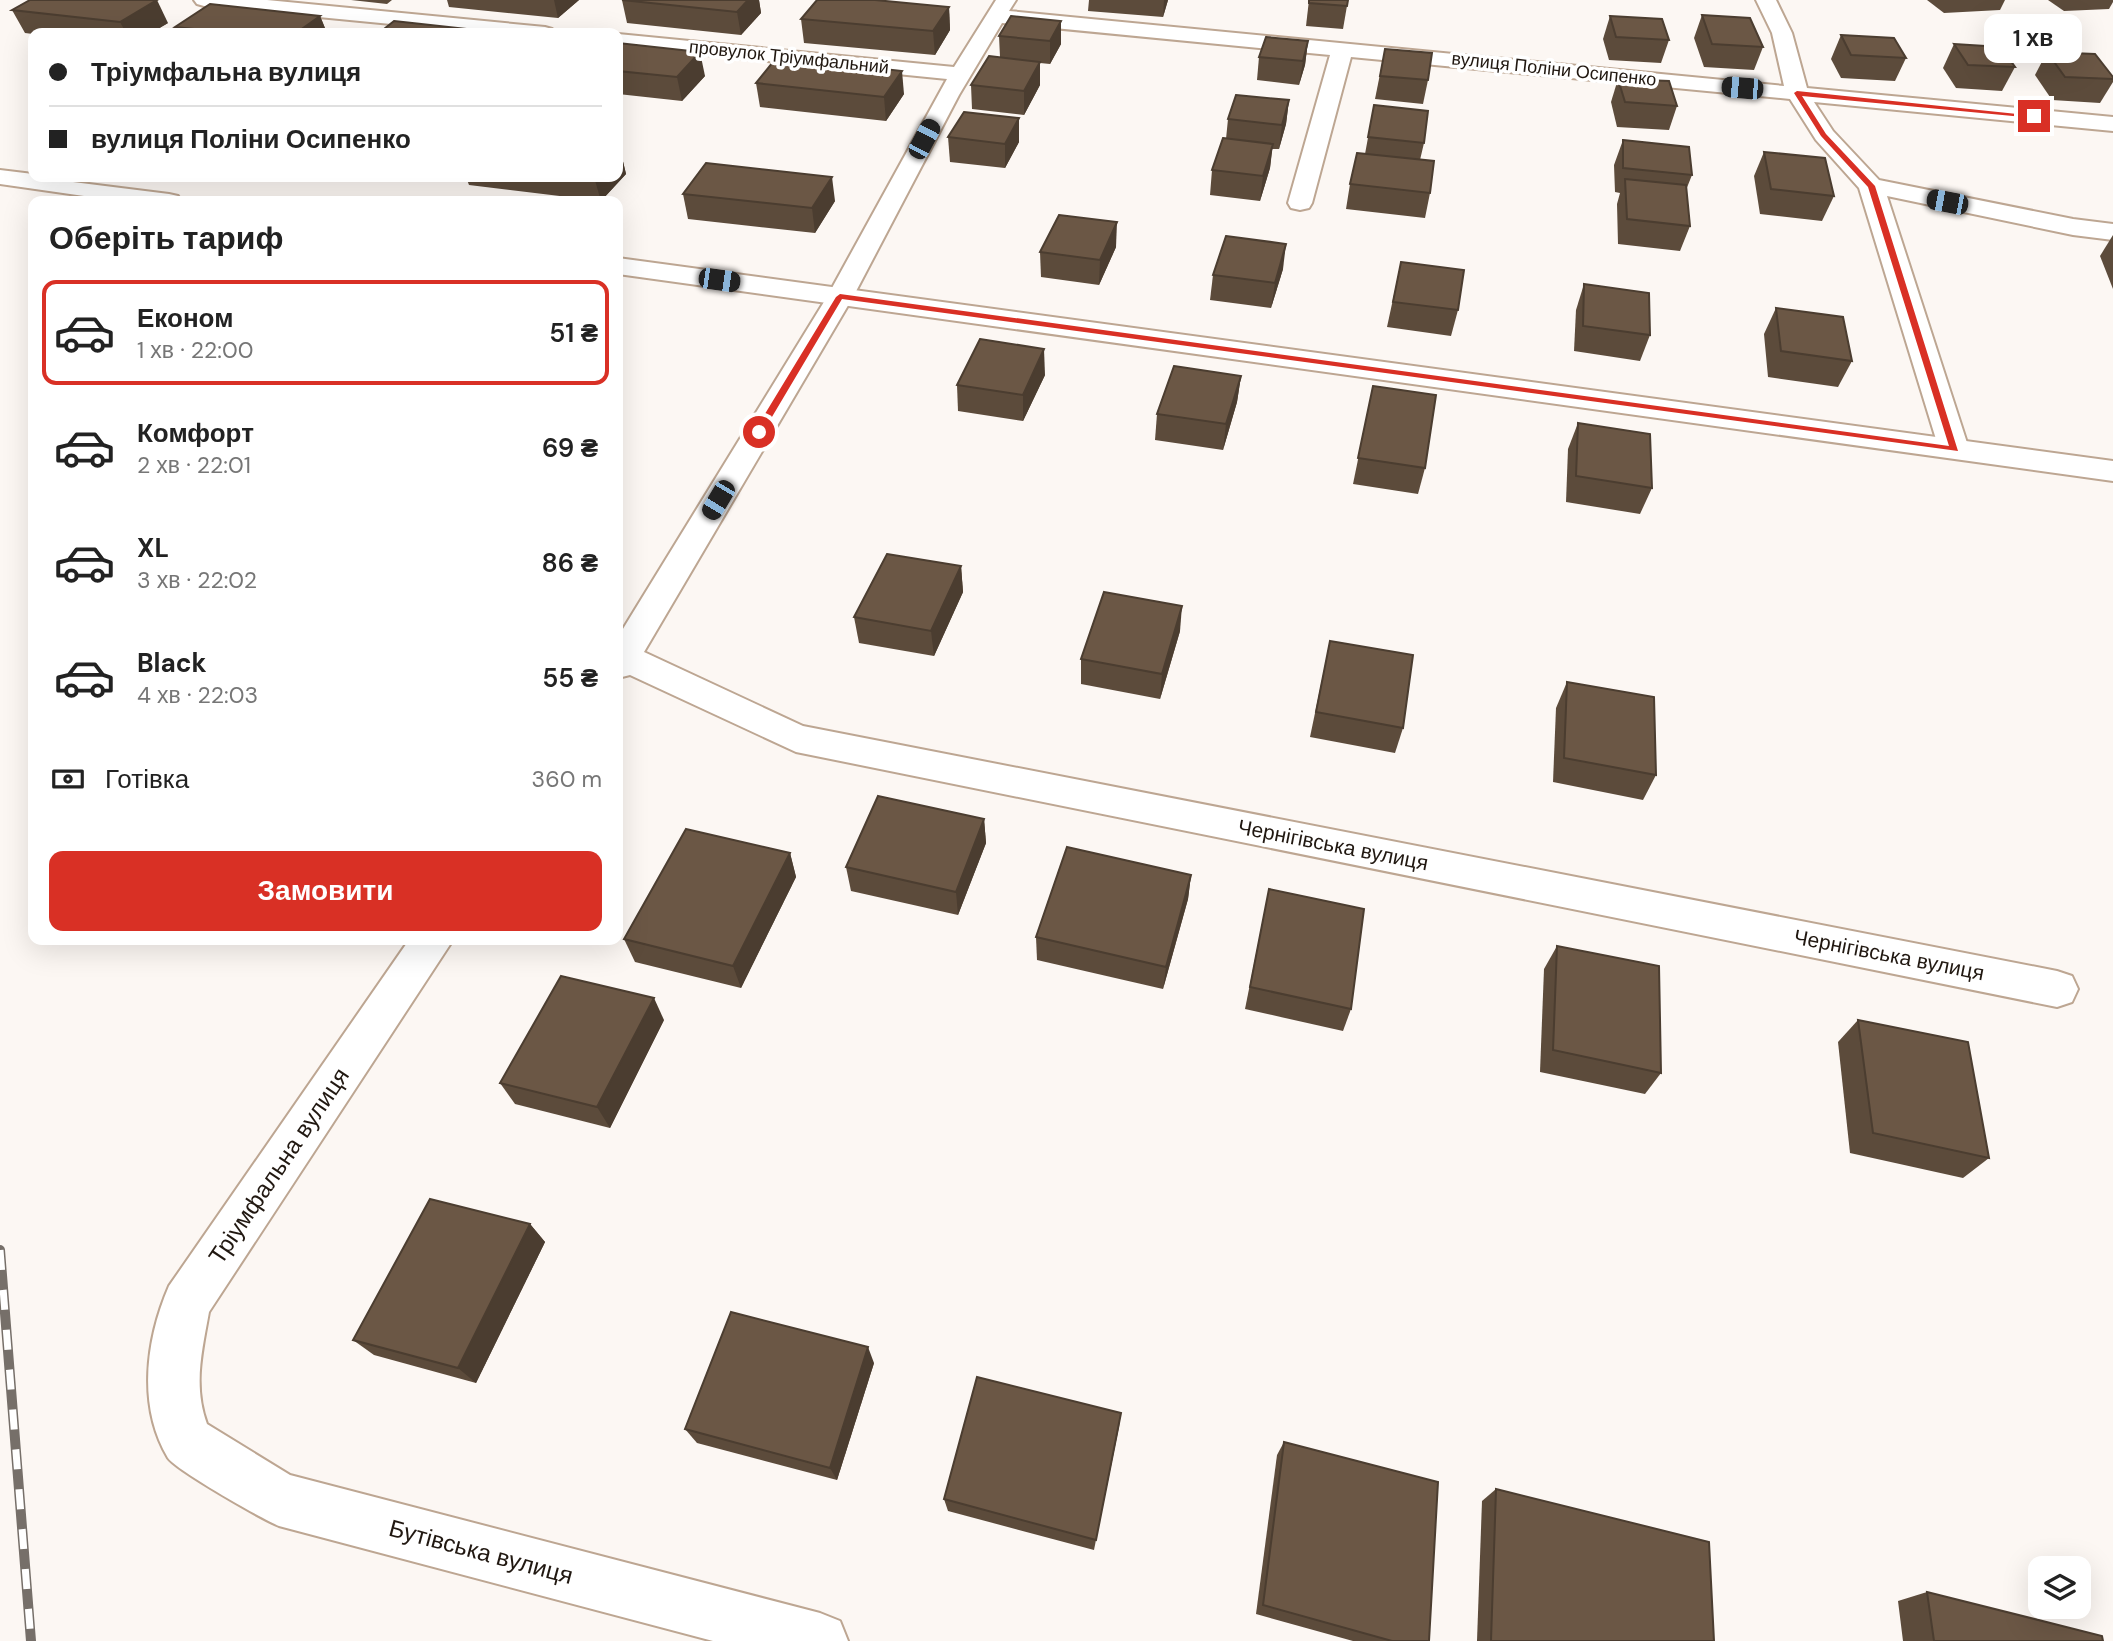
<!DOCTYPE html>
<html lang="uk">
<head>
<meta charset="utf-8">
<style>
	body { margin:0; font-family:"DM Sans",sans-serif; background:#f2f2f2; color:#222; height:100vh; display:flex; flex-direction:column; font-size:26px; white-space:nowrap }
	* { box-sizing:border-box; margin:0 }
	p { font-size:23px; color:#767676 }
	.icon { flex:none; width:38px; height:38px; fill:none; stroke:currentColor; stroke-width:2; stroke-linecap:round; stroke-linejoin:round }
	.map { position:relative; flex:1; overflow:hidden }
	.panel { position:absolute; left:28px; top:196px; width:595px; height:749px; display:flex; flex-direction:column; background:#fff; border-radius:14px; box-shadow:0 7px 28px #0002 }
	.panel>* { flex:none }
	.hud { position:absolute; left:28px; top:28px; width:595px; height:154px; border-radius:14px; box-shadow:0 7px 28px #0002; display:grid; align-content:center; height:154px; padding:0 21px; background:#fff }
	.fabs { position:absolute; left:2028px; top:1556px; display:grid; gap:14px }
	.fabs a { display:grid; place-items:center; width:63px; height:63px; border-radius:14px; background:#fff; box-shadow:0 7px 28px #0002; font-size:35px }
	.end { position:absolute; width:32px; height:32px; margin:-16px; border:9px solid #d93025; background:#fff; box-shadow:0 0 0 4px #fff }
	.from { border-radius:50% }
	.bubble { position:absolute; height:49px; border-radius:14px; background:#fff; box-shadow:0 7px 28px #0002; font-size:23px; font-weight:600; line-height:49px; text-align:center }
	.car { position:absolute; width:21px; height:42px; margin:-21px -10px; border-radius:9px; box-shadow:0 0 5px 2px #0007; background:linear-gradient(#222 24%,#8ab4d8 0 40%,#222 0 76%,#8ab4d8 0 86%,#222 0) }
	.hud b { display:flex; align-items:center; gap:24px; height:66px; font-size:26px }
	.hud b+b { border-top:2px solid #e0e0e0 }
	.hud i { width:18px; height:18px; background:#222 }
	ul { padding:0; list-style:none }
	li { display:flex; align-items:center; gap:21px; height:105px; margin:0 14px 10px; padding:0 7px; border:4px solid transparent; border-radius:14px }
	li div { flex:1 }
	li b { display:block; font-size:26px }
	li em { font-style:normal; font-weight:600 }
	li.current { border-color:#d93025 }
	li>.icon { width:63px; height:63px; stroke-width:1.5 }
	h2 { padding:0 21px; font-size:32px; line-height:84px }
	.pay { display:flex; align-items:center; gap:18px; height:77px; padding:0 21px; font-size:26px }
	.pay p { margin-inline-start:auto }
	.action { display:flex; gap:14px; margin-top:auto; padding:14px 21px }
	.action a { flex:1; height:80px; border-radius:14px; background:#d93025; color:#fff; font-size:28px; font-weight:600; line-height:80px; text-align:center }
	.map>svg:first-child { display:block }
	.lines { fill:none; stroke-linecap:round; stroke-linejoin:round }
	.minor-casing { stroke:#bda692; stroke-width:4 }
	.tertiary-casing { stroke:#bda692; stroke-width:4 }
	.minor { fill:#fff; fill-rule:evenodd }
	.tertiary { fill:#fff; fill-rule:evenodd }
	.rail-casing { stroke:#766f69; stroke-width:10 }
	.rail { stroke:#fff; stroke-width:7; stroke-dasharray:20; stroke-linecap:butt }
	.wall { fill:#5c4b3b }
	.shaded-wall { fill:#4b3d30 }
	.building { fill:#6b5745; stroke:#4b3d30; stroke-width:2 }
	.route { fill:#d93025 }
	.labels { text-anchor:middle; stroke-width:7; stroke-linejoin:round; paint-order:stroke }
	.far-street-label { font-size:18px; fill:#211811; stroke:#fff }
	.street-label { font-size:21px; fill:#211811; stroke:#fff }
	.near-street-label { font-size:24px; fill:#211811; stroke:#fff }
</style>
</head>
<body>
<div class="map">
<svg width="2113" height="1641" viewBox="0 0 2113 1641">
	<rect width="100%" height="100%" fill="#fcf7f3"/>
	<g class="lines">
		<defs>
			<g id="minor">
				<path d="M194,0H267L545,27L552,29L555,33H484L204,6L197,4Z"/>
				<path d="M996,0H1016L1009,11L1784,86L1772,33L1756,0H1776L1792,33L1807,88L2113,117V131L1814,102L1833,131L1879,180L2073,219L2113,224V240L2073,235L1887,196L1969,449L1965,456L1954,458L1943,456L1939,449L1859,188L1816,140L1790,99L1351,57L1312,203L1309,208L1300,210L1291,208L1288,203L1330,55L1002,23L959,95L853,297L644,652L803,726L2057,971L2072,976L2078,989L2072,1002L2057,1007L796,752L630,675L618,678V637L827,297L947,79L618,46V34L954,67Z"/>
				<path d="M409,940H453L209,1312C202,1351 193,1386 207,1424L290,1475L820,1613L840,1621L848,1641H713L279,1526C262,1519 176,1470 168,1458C137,1406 146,1339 169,1286Z"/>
			</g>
			<g id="tertiary">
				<path d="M0,170L33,174V177L169,194L178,196L181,201H119L0,184Z"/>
				<path d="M618,258L2113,461V481L618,274Z"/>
			</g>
		</defs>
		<use href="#minor" class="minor-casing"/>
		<use href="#tertiary" class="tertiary-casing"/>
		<use href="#minor" class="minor"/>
		<use href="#tertiary" class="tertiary"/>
		<defs>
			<path id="rail" d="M0,1250L31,1641"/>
		</defs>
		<use href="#rail" class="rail-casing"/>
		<use href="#rail" class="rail"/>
	</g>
	<g class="wall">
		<path d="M351,0H392L387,4Z"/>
		<path d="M447,0H579L558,18L449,7Z"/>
		<path d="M622,0H759L761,13L741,35L627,23Z"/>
		<path d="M1089,0H1168L1163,17L1088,11Z"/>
		<path d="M1309,0H1348L1343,29L1306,26Z"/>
		<path d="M1927,0H2005L2000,10L1944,13Z"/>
		<path d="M2048,0H2113V2L2109,9L2064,11Z"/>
		<path d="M949,7L950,30L935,55L804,43L801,19Z"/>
		<path d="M12,10L168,23L151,33H33V34L25,33Z"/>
		<path d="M1702,15L1763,47L1754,70L1704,67L1694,38Z"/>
		<path d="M320,16L327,33H178L175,27Z"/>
		<path d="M1610,16L1669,40L1661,63L1609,60L1603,39Z"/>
		<path d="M1061,21V44L1050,64L1040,63V85L1024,115L972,109L971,85L1000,57L999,36Z"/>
		<path d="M1841,35L1906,58L1895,81L1841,78L1831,59Z"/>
		<path d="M1308,41L1305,65L1299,85L1257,80L1259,57Z"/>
		<path d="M618,43L705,76L682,101L618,94Z"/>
		<path d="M1954,44L2015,67L2002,91L1956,88L1943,68Z"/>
		<path d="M1385,49L1428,80L1423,104L1375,99Z"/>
		<path d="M2047,52L2113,77V82L2100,103L2052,100L2035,75Z"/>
		<path d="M1618,79L1677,106L1669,130L1617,127L1611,102Z"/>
		<path d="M756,83L904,94L886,121L760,107Z"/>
		<path d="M1289,100L1286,124L1279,149H1272L1270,168L1260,201L1210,195L1212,170L1226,139L1228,119Z"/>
		<path d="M1374,105L1424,143L1420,160L1430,193L1425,218L1346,209L1350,184L1365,154Z"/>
		<path d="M1019,118V142L1005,168L950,162L948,137Z"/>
		<path d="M1623,140L1692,175L1686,190L1690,226L1680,251L1618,244L1617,204L1620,193L1615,192L1614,165Z"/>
		<path d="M620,149L626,174L601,201L469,185L466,177H618Z"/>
		<path d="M1764,152L1834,196L1822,221L1760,214L1754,176Z"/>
		<path d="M683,194L835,201L815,233L688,219Z"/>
		<path d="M2113,235V289L2100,256Z"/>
		<path d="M1116,247L1099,285L1041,277L1040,252Z"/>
		<path d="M1401,262L1458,310L1451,336L1387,327Z"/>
		<path d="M1283,269L1271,308L1210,300L1213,275Z"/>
		<path d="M1584,284L1650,335L1640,361L1574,351L1576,310Z"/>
		<path d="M1776,308L1852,361L1838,387L1768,377L1764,334Z"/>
		<path d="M1045,375L1023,421L958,411L957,385Z"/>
		<path d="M1241,376L1237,402L1223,450L1155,440L1157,414Z"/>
		<path d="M1373,386L1425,468L1418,494L1353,484Z"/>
		<path d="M1578,423L1652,488L1640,514L1566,502L1568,449Z"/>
		<path d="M961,566L963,592L934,656L859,643L854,617Z"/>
		<path d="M1180,631L1160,699L1081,684V659Z"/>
		<path d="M1330,641L1403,728L1395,753L1310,737Z"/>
		<path d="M1567,682L1656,775L1643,800L1553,782L1556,708Z"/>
		<path d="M984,819L986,843L958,915L851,891L846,867Z"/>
		<path d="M790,853L796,877L741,988L635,962L624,939Z"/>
		<path d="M1191,875L1188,899L1163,989L1037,960L1036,937Z"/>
		<path d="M1269,889L1351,1009L1343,1031L1245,1009Z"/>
		<path d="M1557,946L1661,1073L1645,1094L1540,1072L1544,969Z"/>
		<path d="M664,1020L610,1128L515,1104L500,1083Z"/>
		<path d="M1858,1020L1989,1158L1963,1178L1850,1153L1838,1042Z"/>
		<path d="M530,1224L545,1242L476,1383L374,1355L353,1340Z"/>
		<path d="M874,1363L837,1480L697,1443L685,1429Z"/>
		<path d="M1121,1413L1094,1550L948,1511L944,1499Z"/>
		<path d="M1284,1442L1429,1641H1353L1256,1614L1277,1455Z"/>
		<path d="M1496,1489L1714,1641H1477L1482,1501Z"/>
		<path d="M1927,1592L2103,1641H1903L1898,1601Z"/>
	</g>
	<g class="shaded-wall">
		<path d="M157,0L168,23L151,33H126L120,22Z"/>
		<path d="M554,0H579L558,18Z"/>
		<path d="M748,0H759L761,13L741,35L737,12Z"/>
		<path d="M1164,0H1168L1163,17Z"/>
		<path d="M949,7L950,30L935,55L933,31Z"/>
		<path d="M320,16L327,33H296Z"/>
		<path d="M1061,21V44L1050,64V41Z"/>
		<path d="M1308,41L1305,65L1299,85L1303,61Z"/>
		<path d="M700,52L705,76L682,101L677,77Z"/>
		<path d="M1040,62V85L1024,115V91Z"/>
		<path d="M902,71L904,94L886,121L884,97Z"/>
		<path d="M1289,100L1286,124L1279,149L1282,125Z"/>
		<path d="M1019,118V142L1005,168V144Z"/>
		<path d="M1273,144L1270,168L1260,201L1263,176Z"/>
		<path d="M620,149L626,174L601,201L594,177H618V152Z"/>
		<path d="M832,177L835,201L815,233L812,208Z"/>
		<path d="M1117,222L1116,247L1099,285L1100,260Z"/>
		<path d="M1286,244L1283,269L1271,308L1275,283Z"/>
		<path d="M1044,349L1045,375L1023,421V395Z"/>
		<path d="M1241,376L1237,402L1223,450L1226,424Z"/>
		<path d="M961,566L963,592L934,656L931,631Z"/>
		<path d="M1182,606L1180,631L1160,699L1162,674Z"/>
		<path d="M984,819L986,843L958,915L956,892Z"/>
		<path d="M790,853L796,877L741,988L733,966Z"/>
		<path d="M1191,875L1188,899L1163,989L1166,967Z"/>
		<path d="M654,998L664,1020L610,1128L597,1107Z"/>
		<path d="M530,1224L545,1242L476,1383L458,1368Z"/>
		<path d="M868,1347L874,1363L837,1480L830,1468Z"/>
		<path d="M1121,1413L1119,1427L1094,1550L1096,1540Z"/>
	</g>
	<g class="building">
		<path d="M30,0H157L120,22L12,10Z"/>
		<path d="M622,0H748L737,12Z"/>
		<path d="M817,0H875L949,7L933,31L801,19Z"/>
		<path d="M1309,0H1348L1347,6L1309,3Z"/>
		<path d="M210,4L320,16L296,33H232L175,27Z"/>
		<path d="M1702,15L1750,18L1763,47L1712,44Z"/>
		<path d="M1011,16L1061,21L1050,41L999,36Z"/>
		<path d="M1610,16L1662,19L1669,40L1616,37Z"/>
		<path d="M394,21L503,33H379Z"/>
		<path d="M1841,35L1894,38L1906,58L1851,55Z"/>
		<path d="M1266,37L1308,41L1303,61L1259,57Z"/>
		<path d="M618,43L700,52L677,77L618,71Z"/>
		<path d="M1954,44L2001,47L2015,67L1968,65Z"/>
		<path d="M1385,49L1432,53L1428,80L1380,76Z"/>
		<path d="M2047,52L2095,54L2113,77V79L2065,77Z"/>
		<path d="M989,56L1040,62L1024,91L971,85Z"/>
		<path d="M777,57L902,71L884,97L756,83Z"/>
		<path d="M1618,79L1669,81L1677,106L1625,102Z"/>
		<path d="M1236,95L1289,100L1282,125L1228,119Z"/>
		<path d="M1374,105L1428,111L1424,143L1368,137Z"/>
		<path d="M964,112L1019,118L1005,144L948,137Z"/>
		<path d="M1223,138L1273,144L1263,176L1212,170Z"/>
		<path d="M1623,140L1689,147L1692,175L1623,168Z"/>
		<path d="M1764,152L1825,158L1834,196L1771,189Z"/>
		<path d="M1357,153L1434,161L1430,193L1350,184Z"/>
		<path d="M706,163L832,177L812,208L683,194Z"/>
		<path d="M1625,179L1686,185L1690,226L1627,219Z"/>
		<path d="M1059,215L1117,222L1100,260L1040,252Z"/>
		<path d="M1226,236L1286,244L1275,283L1213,275Z"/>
		<path d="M1401,262L1464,270L1458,310L1393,302Z"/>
		<path d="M1584,284L1649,293L1650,335L1583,326Z"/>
		<path d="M1776,308L1843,317L1852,361L1781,351Z"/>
		<path d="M980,339L1044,349L1023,395L957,385Z"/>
		<path d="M1174,366L1241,376L1226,424L1157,414Z"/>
		<path d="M1373,386L1436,395L1425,468L1358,458Z"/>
		<path d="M1578,423L1650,434L1652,488L1576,476Z"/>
		<path d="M887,554L961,566L931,631L854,617Z"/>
		<path d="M1104,592L1182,606L1162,674L1081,659Z"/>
		<path d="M1330,641L1413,655L1403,728L1316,712Z"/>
		<path d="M1567,682L1654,697L1656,775L1564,758Z"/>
		<path d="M878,796L984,819L956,892L846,867Z"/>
		<path d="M686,829L790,853L733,966L624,939Z"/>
		<path d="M1067,847L1191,875L1166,967L1036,937Z"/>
		<path d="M1269,889L1364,909L1351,1009L1250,987Z"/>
		<path d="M1557,946L1659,966L1661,1073L1553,1050Z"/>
		<path d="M561,976L654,998L597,1107L500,1083Z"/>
		<path d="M1858,1020L1968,1042L1989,1158L1873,1133Z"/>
		<path d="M430,1199L530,1224L458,1368L353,1340Z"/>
		<path d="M731,1312L868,1347L830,1468L685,1429Z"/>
		<path d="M977,1377L1121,1413L1096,1540L944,1499Z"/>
		<path d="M1284,1442L1438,1482L1429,1641H1392L1263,1605Z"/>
		<path d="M1496,1489L1709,1542L1714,1641H1491Z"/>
		<path d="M1927,1592L2102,1636L2103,1641H1934Z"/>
	</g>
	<path class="route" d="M1797,91L2037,116L2034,118L1802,96L1826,134L1875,186L1958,451L842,299L763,432L759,435L754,432L836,297L840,294L1949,446L1868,187L1821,136L1794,93Z"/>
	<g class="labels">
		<g class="far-street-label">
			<text transform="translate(789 57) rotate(6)" y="6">провулок Тріумфальний</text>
			<text transform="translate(1554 69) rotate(6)" y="6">вулиця Поліни Осипенко</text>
		</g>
		<g class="street-label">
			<text transform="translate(1333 845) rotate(11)" y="7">Чернігівська вулиця</text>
			<text transform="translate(1889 955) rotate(11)" y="7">Чернігівська вулиця</text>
		</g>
		<g class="near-street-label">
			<text transform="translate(279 1166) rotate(-56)" y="8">Тріумфальна вулиця</text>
			<text transform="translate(481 1552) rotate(15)" y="8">Бутівська вулиця</text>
		</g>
	</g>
</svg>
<div class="fabs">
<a><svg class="icon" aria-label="layers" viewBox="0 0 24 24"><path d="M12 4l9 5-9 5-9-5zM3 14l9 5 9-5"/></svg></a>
</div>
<i class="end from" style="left:759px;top:432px"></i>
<i class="end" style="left:2034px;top:116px"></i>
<div class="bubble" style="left:1984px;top:14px;width:98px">1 хв</div>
<i class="car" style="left:1742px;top:88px;rotate:275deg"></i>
<i class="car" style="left:924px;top:139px;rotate:28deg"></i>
<i class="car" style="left:1947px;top:202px;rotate:281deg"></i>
<i class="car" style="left:719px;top:280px;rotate:98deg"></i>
<i class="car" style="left:718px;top:500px;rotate:211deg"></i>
<div class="hud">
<b><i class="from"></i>Тріумфальна вулиця</b>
<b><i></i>вулиця Поліни Осипенко</b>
</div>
<section class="panel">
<h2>Оберіть тариф</h2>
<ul>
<li class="current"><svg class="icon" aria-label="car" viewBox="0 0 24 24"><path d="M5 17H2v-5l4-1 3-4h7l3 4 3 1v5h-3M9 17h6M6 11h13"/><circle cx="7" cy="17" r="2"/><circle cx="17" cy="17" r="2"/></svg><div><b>Економ</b><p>1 хв · 22:00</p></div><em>51 ₴</em></li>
<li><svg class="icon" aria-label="car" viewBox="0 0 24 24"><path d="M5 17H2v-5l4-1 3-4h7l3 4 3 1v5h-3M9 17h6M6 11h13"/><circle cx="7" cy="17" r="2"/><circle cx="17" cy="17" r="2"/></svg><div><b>Комфорт</b><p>2 хв · 22:01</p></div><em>69 ₴</em></li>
<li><svg class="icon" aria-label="car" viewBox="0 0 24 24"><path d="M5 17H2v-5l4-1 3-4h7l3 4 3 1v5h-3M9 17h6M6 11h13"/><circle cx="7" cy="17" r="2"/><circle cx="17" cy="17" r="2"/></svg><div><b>XL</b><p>3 хв · 22:02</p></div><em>86 ₴</em></li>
<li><svg class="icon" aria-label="car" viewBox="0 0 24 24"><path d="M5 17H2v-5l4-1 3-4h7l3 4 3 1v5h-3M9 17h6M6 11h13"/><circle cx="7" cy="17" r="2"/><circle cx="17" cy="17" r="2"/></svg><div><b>Black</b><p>4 хв · 22:03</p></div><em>55 ₴</em></li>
</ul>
<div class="pay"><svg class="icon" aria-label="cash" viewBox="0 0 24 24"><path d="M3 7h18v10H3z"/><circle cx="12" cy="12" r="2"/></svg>Готівка<p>360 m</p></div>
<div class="action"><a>Замовити</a></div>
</section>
</div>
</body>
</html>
